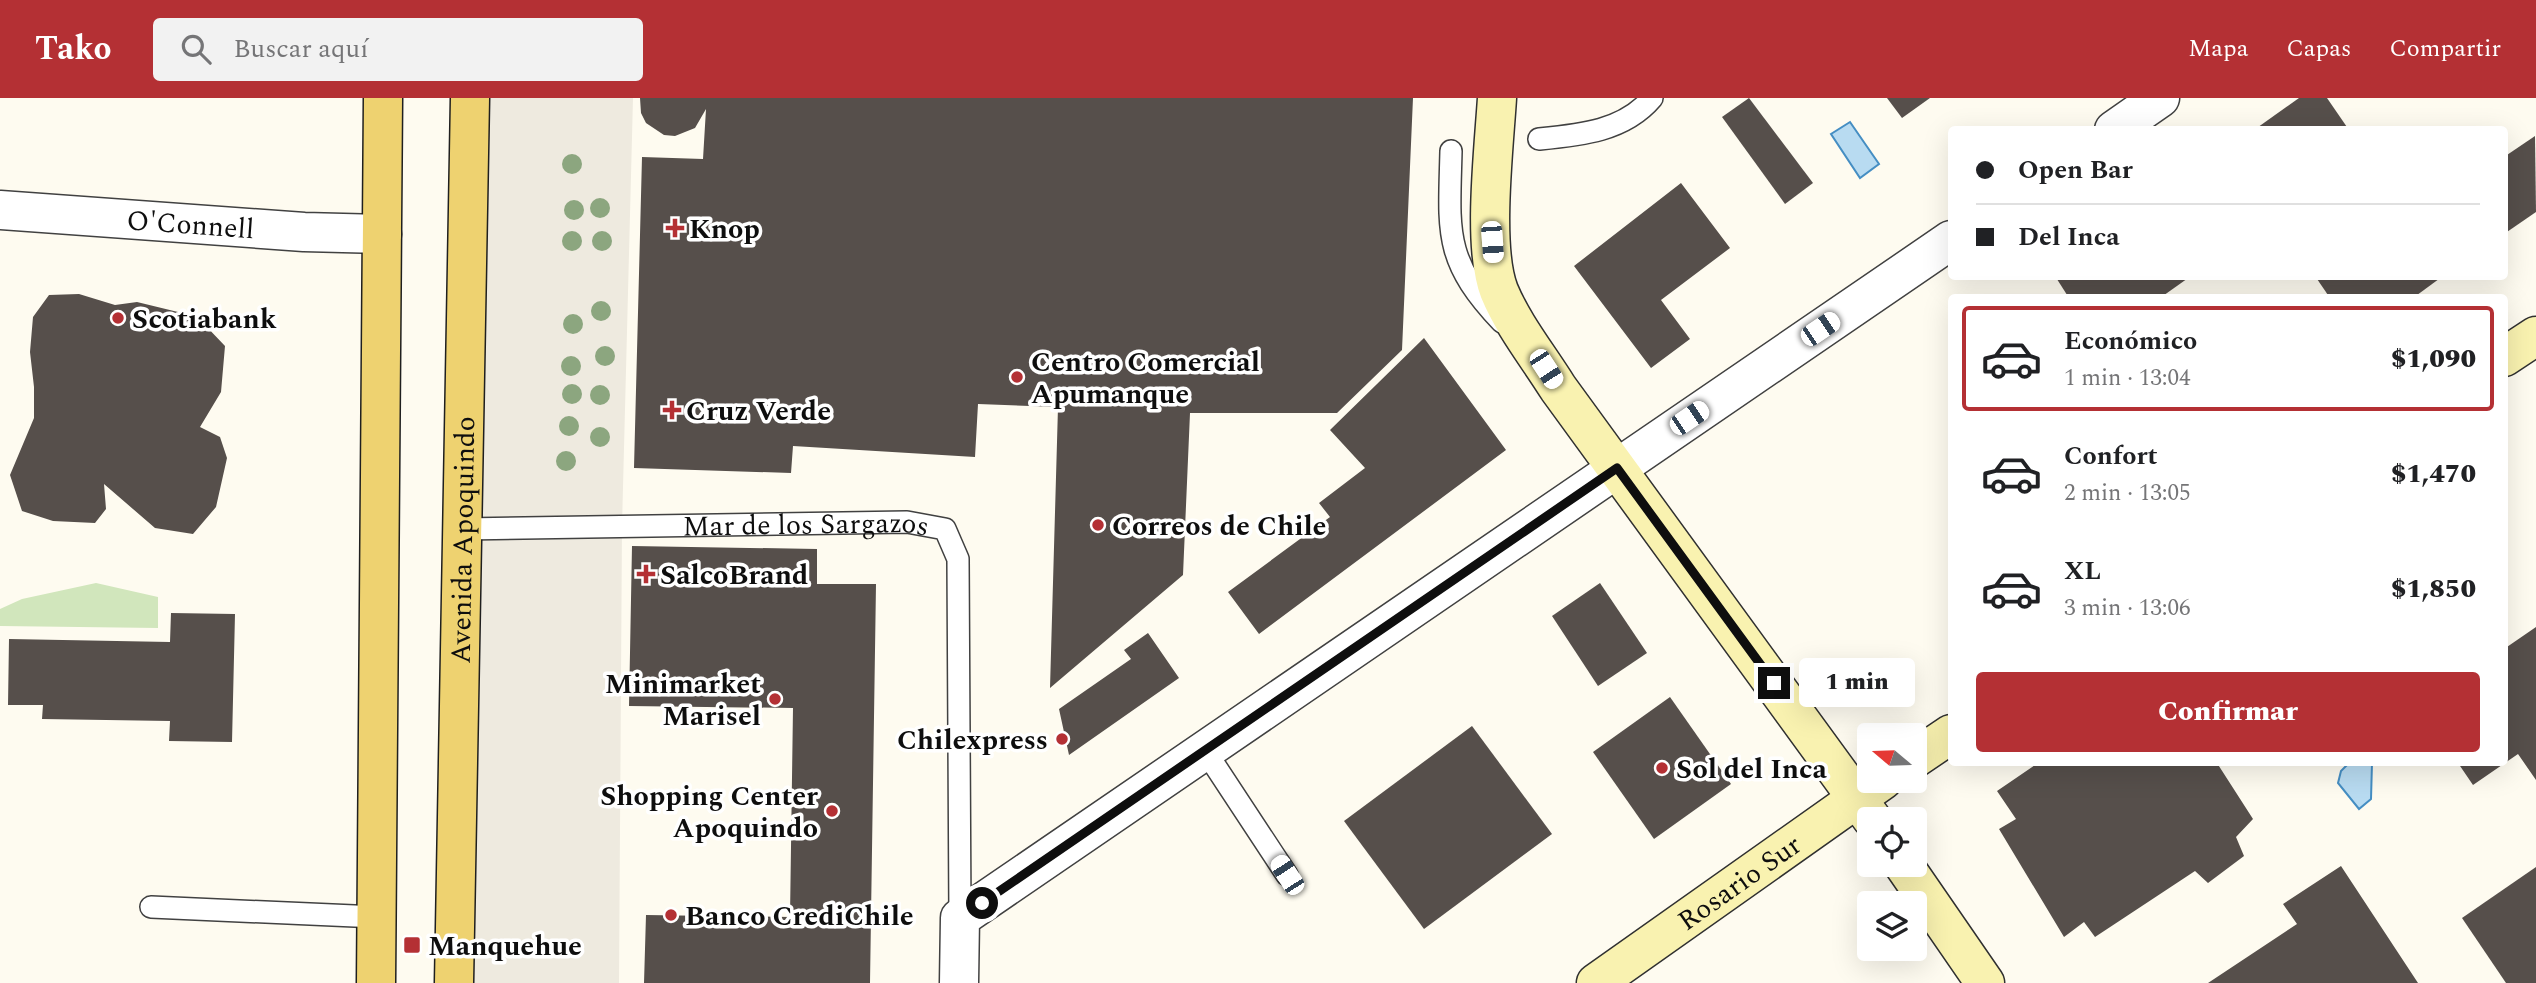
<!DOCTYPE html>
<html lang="es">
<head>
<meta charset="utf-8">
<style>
	body { margin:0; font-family:Spectral,serif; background:#f2f2f2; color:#202124; height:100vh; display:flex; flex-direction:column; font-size:26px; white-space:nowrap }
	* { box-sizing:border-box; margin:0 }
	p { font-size:23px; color:#757577 }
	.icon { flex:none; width:38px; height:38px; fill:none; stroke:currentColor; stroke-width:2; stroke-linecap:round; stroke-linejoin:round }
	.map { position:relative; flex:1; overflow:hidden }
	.panel { position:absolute; left:1948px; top:196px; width:560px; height:472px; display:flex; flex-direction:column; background:#fff; border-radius:7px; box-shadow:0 7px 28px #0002 }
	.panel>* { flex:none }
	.guide { position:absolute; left:1948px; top:28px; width:560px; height:154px; border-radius:7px; box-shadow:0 7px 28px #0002; display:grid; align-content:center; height:154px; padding:0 28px; background:#fff }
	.needle { width:46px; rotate:289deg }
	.buttons { position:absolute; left:1857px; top:625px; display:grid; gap:14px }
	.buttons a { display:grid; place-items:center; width:70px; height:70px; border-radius:7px; background:#fff; box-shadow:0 7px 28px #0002; font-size:35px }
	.end { position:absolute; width:32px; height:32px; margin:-16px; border:9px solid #0e0e0e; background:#fff; box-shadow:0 0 0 4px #fff }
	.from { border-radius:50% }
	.bubble { position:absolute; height:49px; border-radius:7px; background:#fff; box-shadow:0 7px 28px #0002; font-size:23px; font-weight:800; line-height:49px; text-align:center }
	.car { position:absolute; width:21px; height:42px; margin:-21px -10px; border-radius:9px; box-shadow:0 0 5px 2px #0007; background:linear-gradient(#fff 24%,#345 0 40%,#fff 0 76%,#345 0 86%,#fff 0) }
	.guide b { display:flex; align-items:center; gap:24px; height:66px; font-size:26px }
	.guide b+b { border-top:2px solid #e0e0e0 }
	.guide i { width:18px; height:18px; background:#202124 }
	ul { padding:12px 0 0; list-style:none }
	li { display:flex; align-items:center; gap:21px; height:105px; margin:0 14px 10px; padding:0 14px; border:4px solid transparent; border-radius:7px }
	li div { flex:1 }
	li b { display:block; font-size:26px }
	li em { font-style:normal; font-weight:800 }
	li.on { border-color:#b43034 }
	li>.icon { width:63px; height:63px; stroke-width:1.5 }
	.cta { display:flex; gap:14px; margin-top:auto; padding:14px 28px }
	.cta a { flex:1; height:80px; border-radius:7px; background:#b43034; color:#fff; font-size:28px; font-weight:800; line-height:80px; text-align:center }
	header { display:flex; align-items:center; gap:42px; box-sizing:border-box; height:98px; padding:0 35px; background:#b43034; color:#fff }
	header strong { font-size:33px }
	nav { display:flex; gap:38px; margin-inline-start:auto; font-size:24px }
	.search { width:490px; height:63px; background:#f2f2f2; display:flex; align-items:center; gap:18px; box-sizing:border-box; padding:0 24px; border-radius:7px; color:#757577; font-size:26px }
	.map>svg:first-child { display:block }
	.green { fill:#d1e6bc }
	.plaza { fill:#eeeadf }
	.water { fill:#b8dbf1; stroke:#458ec3; stroke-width:2 }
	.building { fill:#564f4b }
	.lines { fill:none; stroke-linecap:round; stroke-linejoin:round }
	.lane-casing { stroke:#414141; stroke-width:24 }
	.street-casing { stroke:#414141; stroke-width:41 }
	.secondary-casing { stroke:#303030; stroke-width:41 }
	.primary-casing { stroke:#1f1f1f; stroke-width:41 }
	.lane { stroke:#fff; stroke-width:21 }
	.street { stroke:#fff; stroke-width:38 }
	.secondary { stroke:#f9f2b0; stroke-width:38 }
	.primary { stroke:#eed270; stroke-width:38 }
	.tree { fill:#8ca67f }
	.route { stroke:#0e0e0e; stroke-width:9 }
	.poi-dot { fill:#b43034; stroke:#fff; stroke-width:2.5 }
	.labels { text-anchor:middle; stroke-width:7; stroke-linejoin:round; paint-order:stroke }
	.street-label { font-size:28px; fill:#0e0e0e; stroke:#fff }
	.poi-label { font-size:28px; font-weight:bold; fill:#0e0e0e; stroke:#fff; text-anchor:start }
</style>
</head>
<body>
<header>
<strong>Tako</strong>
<div class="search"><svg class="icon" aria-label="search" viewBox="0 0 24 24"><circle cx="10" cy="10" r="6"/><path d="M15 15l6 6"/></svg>Buscar aquí</div>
<nav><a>Mapa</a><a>Capas</a><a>Compartir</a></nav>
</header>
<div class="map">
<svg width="2536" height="885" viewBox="0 0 2536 885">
	<rect width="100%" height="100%" fill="#fefbf0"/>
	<path class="green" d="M96,485L158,499V530L0,528V511L22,501Z"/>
	<path class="plaza" d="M470,0H633L622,428L619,885H454Z"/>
	<g class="water">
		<path d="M1850,24L1879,66L1860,80L1831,36Z"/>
		<path d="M2349,665H2372L2371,701L2359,711L2338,685L2341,673Z"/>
	</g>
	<g class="building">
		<path d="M640,0H1413L1402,252L1337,315H1190L1183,477L1050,590L1058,309L978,306L975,359L793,348L791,375L634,370L642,59L703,61L706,11L695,30L675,38L664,37L646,25L641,15Z"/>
		<path d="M1749,0L1813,85L1785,106L1722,19Z"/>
		<path d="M1887,0H1930L1902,20Z"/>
		<path d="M2299,0H2327L2349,32H2254Z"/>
		<path d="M2535,38L2536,114L2504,136V59Z"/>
		<path d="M1681,85L1730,150L1661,202L1690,241L1651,270L1574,168Z"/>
		<path d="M2055,178H2191L2160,200H2069Z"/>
		<path d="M2315,178H2443L2413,200H2330Z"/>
		<path d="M79,196L115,207L137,204L178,214L204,226L225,248L221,294L200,329L220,339L227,360L216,409L193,436L155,430L104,386L106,411L95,425L53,423L22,413L10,377L34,320V289L30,254L33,219L49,197Z"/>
		<path d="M1424,240L1506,352L1259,536L1228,494L1330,419L1319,405L1365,370L1330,332Z"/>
		<path d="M632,448L817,451V486H876L870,885H644L646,817L790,819L793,610L629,608Z"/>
		<path d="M1600,485L1647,555L1598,588L1552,518Z"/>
		<path d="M171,515L235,516L232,644L169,643L170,623L42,621L43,607H8L9,541L170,544Z"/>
		<path d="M2536,529V682L2518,656L2473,687L2458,665H2504V551Z"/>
		<path d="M1148,535L1179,580L1069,657L1059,611L1131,561L1124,552Z"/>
		<path d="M1670,599L1731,686L1654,741L1593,654Z"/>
		<path d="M1472,628L1552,736L1424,831L1344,723Z"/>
		<path d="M2038,665H2217L2253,721L2236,739L2244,758L2208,785L2195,773L2095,839L2084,824L2064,839L1999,731L2016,721L1997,693Z"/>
		<path d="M2341,768L2418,885H2208L2297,826L2283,806Z"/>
		<path d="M2536,769V885H2506L2462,820Z"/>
	</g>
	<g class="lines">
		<defs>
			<g id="lane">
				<path d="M1539,41C1581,37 1624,33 1652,0"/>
				<path d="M1451,53C1449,134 1443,162 1502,224"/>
				<path id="s1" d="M463,431L907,424L945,431L958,461L960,820"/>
				<path d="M1204,651L1287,777"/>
				<path d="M151,809L377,819"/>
			</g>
			<g id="street">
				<path d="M2114,32L2160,0"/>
				<path id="s2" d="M0,112L304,134L382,136"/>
				<path d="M959,885L960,820L1951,142"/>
			</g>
			<g id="secondary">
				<path d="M1497,0C1494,49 1482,149 1499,193C1513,227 1538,258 1558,290L1872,721"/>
				<path d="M2504,259L2536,238"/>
				<path d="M1914,661L1951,636"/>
				<path d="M1903,766L1985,885"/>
				<path id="s3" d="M1596,885L1883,682"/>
			</g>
			<g id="primary">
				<path d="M376,885L383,0"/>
				<path id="s4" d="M454,885L470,0"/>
			</g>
		</defs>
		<use href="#lane" class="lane-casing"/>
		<use href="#street" class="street-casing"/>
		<use href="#secondary" class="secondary-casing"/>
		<use href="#primary" class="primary-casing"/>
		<use href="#lane" class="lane"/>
		<use href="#street" class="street"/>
		<use href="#secondary" class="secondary"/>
		<use href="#primary" class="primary"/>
	</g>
	<g class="tree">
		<circle cx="572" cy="66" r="10"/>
		<circle cx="600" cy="110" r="10"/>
		<circle cx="574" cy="112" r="10"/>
		<circle cx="572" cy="143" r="10"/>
		<circle cx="602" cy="143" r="10"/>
		<circle cx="601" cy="213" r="10"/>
		<circle cx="573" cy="226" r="10"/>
		<circle cx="605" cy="258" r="10"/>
		<circle cx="571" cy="268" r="10"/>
		<circle cx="572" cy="296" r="10"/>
		<circle cx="600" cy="297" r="10"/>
		<circle cx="569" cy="328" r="10"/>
		<circle cx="600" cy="339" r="10"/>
		<circle cx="566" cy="363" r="10"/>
	</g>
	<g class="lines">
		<path class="route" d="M982,805L1617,370L1774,585"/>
	</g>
	<g class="poi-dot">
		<path d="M671.5 119.5h7v7h7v7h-7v7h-7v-7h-7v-7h7z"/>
		<circle cx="118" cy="220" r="7"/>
		<circle cx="1017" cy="279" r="7"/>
		<path d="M668.5 301.5h7v7h7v7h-7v7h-7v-7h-7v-7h7z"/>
		<circle cx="1098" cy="427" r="7"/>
		<path d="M642.5 465.5h7v7h7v7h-7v7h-7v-7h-7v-7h7z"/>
		<circle cx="775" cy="601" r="7"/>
		<circle cx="1062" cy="641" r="7"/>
		<circle cx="1662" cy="670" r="7"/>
		<circle cx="832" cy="713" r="7"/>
		<circle cx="671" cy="817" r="7"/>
		<rect x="403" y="838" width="18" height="18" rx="3.5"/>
	</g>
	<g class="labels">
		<g class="street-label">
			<text dy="10" stroke="none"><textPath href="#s2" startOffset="191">O'Connell</textPath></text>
			<text dy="10" stroke="none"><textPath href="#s1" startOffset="343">Mar de los Sargazos</textPath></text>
			<text dy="10" stroke="none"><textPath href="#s4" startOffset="443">Avenida Apoquindo</textPath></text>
			<text dy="10" stroke="none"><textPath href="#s3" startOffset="175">Rosario Sur</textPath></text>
		</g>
		<g class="poi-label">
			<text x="689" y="140">Knop</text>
			<text x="132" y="230">Scotiabank</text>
			<text x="1031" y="273">Centro Comercial<tspan x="1031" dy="32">Apumanque</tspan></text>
			<text x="686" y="322">Cruz Verde</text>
			<text x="1112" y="437">Correos de Chile</text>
			<text x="660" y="486">SalcoBrand</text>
			<text x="761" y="595" text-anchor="end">Minimarket<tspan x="761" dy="32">Marisel</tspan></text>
			<text x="1048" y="651" text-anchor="end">Chilexpress</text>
			<text x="1676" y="680">Sol del Inca</text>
			<text x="818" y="707" text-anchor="end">Shopping Center<tspan x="818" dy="32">Apoquindo</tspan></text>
			<text x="685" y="827">Banco CrediChile</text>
			<text x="428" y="857">Manquehue</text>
		</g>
	</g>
</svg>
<div class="buttons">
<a><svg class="needle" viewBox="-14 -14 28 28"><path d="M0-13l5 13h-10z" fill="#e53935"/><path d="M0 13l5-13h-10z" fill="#757577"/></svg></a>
<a><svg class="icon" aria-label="locate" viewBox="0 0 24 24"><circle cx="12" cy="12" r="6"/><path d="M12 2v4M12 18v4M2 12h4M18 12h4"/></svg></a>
<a><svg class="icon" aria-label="layers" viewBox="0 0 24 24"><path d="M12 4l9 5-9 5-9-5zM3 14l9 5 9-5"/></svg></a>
</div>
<i class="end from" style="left:982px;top:805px"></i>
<i class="end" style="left:1774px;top:585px"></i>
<div class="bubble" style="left:1799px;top:560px;width:116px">1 min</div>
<i class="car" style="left:1492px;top:144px;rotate:176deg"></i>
<i class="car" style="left:1820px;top:231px;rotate:56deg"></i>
<i class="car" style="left:1546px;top:271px;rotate:147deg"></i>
<i class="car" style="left:1689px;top:320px;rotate:56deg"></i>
<i class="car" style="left:1287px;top:777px;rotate:327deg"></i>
<div class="guide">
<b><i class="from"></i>Open Bar</b>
<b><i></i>Del Inca</b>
</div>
<section class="panel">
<ul>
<li class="on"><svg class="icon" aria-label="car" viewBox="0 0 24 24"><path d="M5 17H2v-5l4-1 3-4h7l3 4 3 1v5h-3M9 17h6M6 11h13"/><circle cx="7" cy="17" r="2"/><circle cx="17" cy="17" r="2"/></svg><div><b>Económico</b><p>1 min · 13:04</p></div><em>$1,090</em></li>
<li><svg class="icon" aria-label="car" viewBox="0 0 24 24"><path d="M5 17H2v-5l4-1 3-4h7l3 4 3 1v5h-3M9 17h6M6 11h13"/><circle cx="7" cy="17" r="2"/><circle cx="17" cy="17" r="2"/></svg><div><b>Confort</b><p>2 min · 13:05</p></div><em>$1,470</em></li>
<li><svg class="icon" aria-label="car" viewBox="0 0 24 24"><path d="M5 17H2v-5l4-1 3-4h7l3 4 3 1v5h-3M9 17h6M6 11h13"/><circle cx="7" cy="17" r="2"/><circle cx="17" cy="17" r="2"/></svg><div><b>XL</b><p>3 min · 13:06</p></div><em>$1,850</em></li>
</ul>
<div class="cta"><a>Confirmar</a></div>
</section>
</div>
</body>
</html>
